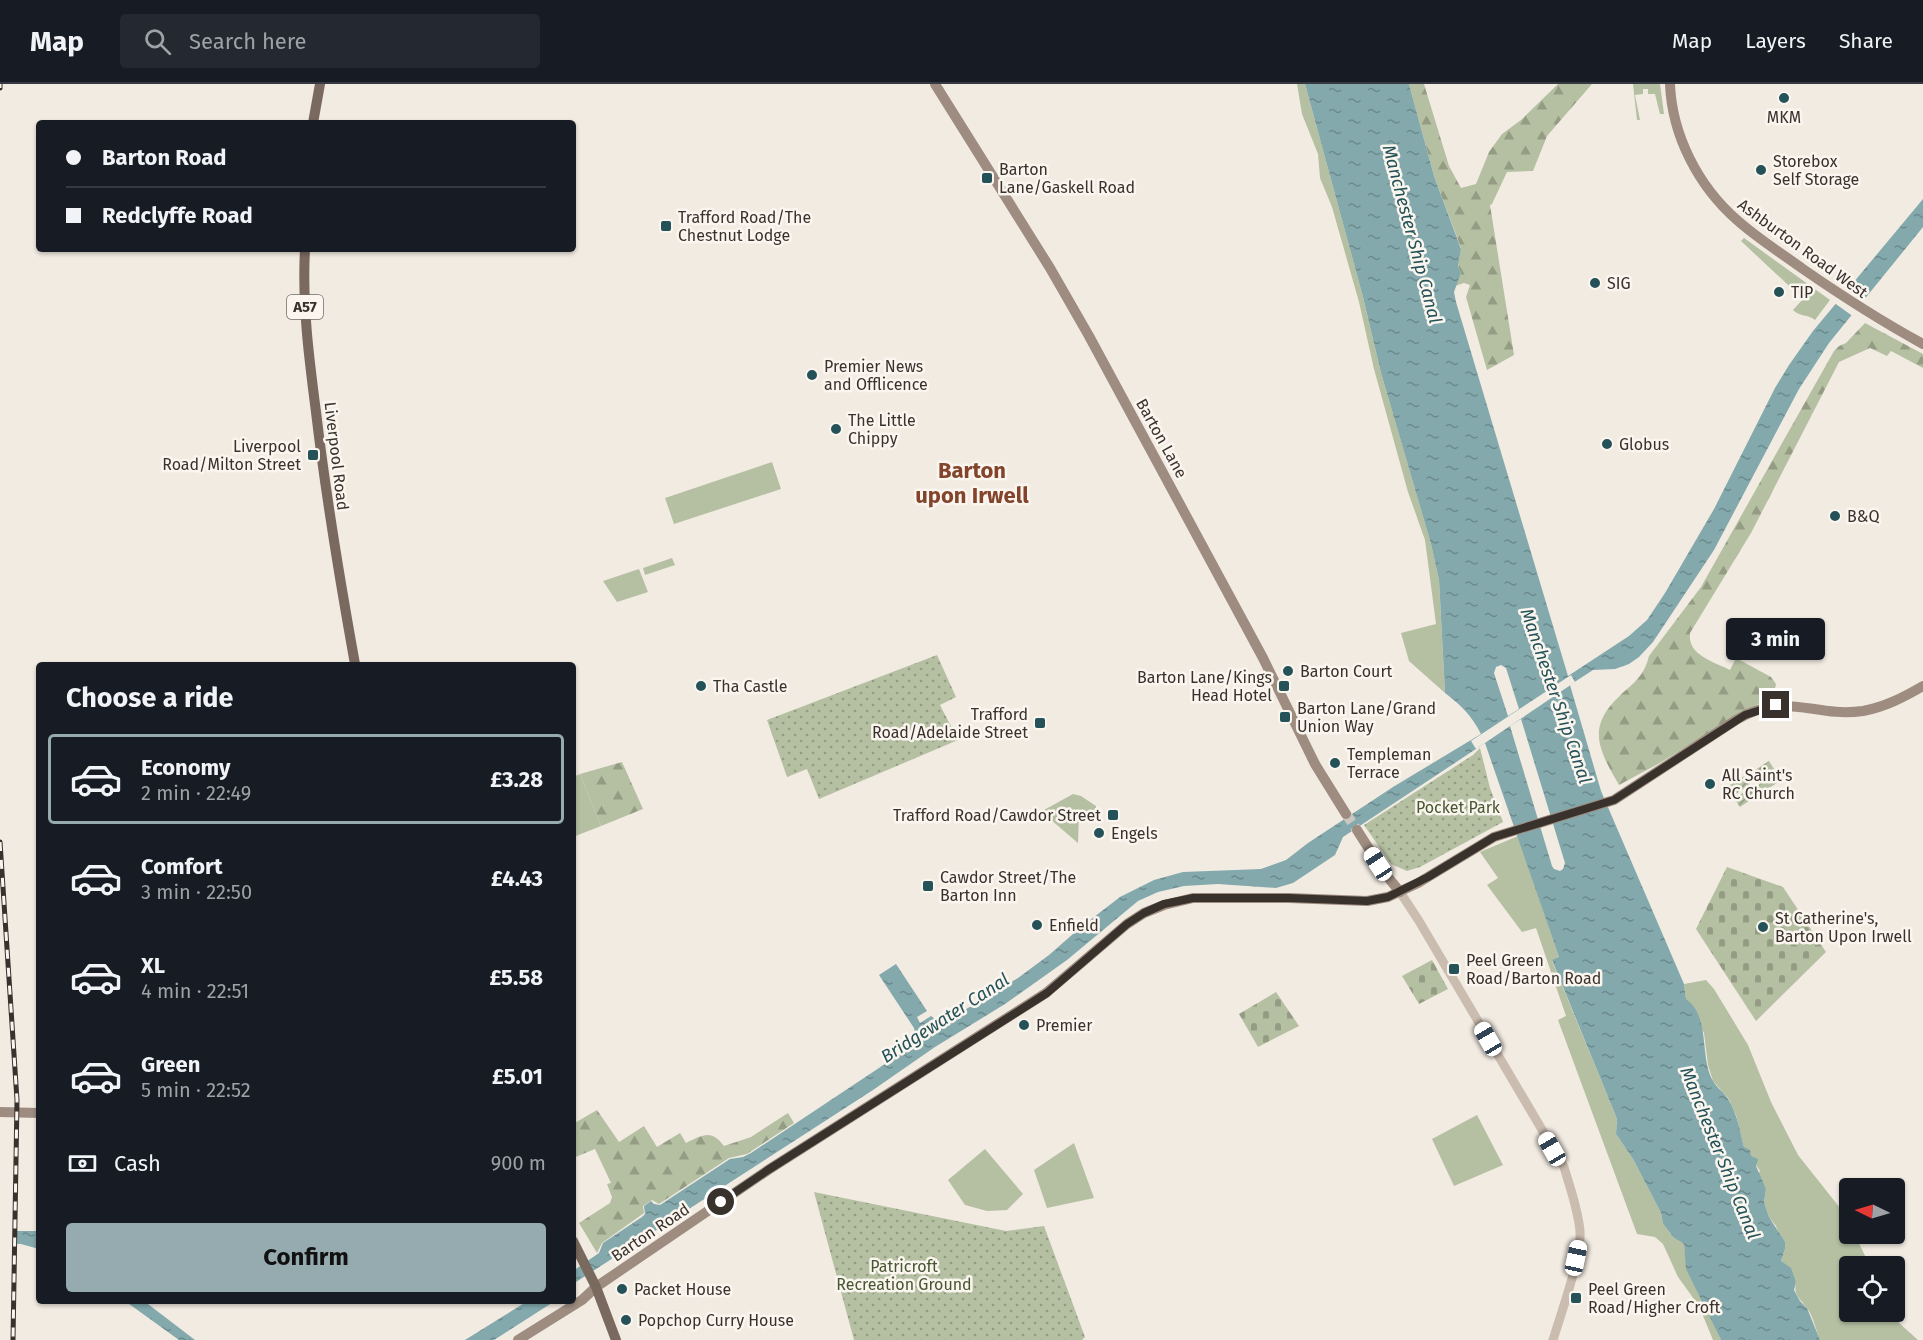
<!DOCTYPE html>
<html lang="en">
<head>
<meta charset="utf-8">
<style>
	body { margin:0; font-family:"Fira Sans",sans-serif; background:#242831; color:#f1f3f6; height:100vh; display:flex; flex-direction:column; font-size:22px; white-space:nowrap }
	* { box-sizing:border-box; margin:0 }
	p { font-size:20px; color:#9ea1a6 }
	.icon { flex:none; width:33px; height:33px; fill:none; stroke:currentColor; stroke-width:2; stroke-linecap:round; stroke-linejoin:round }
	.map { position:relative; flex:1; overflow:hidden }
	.drawer { position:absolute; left:36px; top:578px; width:540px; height:642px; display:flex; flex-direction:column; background:#171b24; border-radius:6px; box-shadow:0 2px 4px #0004 }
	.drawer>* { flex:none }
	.top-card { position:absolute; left:36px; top:36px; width:540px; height:132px; border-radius:6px; box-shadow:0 2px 4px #0004; display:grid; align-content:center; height:132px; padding:0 30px; background:#171b24 }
	.needle { width:39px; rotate:275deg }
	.controls { position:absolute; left:1839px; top:1094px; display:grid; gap:12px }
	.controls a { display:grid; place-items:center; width:66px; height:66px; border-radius:6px; background:#171b24; box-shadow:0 2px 4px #0004; font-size:30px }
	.end { position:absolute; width:27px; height:27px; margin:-14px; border:8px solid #39312c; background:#fff; box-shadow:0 0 0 3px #fff }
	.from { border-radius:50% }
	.bubble { position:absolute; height:42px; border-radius:6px; background:#171b24; box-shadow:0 2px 4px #0004; font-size:20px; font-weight:700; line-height:42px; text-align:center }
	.car { position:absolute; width:18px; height:36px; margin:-18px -9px; border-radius:8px; box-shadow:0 0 4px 2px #0007; background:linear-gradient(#fff 24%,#345 0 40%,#fff 0 76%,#345 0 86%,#fff 0) }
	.top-card b { display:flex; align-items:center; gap:21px; height:57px; font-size:22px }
	.top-card b+b { border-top:2px solid #363941 }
	.top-card i { width:15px; height:15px; background:#f1f3f6 }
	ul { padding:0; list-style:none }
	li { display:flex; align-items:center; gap:18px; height:90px; margin:0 12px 9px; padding:0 18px; border:3px solid transparent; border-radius:6px }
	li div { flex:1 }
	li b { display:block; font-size:22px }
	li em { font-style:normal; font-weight:700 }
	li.on { border-color:#95abaf }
	li>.icon { width:54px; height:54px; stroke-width:1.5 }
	h2 { padding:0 30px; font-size:27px; line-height:72px }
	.pay { display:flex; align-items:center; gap:15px; height:66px; padding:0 30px; font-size:22px }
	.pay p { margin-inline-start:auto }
	.button { display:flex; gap:12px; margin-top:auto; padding:12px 30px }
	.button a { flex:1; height:69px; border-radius:6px; background:#95abaf; color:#111; font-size:24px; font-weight:700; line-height:69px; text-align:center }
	header { display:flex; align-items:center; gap:36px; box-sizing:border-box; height:84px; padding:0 30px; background:#171b24; border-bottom:2px solid #363941 }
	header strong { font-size:28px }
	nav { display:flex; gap:33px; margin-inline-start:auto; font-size:21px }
	.search { width:420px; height:54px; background:#242831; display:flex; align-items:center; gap:15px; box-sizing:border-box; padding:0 21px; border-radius:6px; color:#9ea1a6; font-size:22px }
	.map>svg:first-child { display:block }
	.grass { fill:#b5c0a2 }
	.forest { fill:url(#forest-firs) }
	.cemetery { fill:url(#cemetery-stones) }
	.park { fill:url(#park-dots) }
	.garden { fill:url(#garden-furrows) }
	.water { fill:url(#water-ripples); fill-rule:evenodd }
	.pier { fill:#f2ebe2 }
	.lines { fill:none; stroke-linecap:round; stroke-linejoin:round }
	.secondary-tunnel { stroke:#cdc6be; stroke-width:10; stroke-dasharray:10 5; stroke-linecap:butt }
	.tertiary { stroke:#cabcae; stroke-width:9 }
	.secondary { stroke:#9d8c7f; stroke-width:10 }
	.primary { stroke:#7a695e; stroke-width:10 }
	.rail-casing { stroke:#39312c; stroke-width:5 }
	.rail { stroke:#faf5ee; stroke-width:3; stroke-dasharray:9; stroke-linecap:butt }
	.route { stroke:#39312c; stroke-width:8 }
	.poi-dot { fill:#245258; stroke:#faf5ee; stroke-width:2 }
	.labels { text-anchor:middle; stroke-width:5; stroke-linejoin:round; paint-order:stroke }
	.shield { fill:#faf5ee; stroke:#736c66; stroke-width:1.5 }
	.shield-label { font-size:15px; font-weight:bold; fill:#39312c }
	.poi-label { font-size:16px; fill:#39312c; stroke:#faf5ee; text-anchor:start }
	.street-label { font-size:16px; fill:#39312c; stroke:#faf5ee }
	.park-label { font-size:16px; fill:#465631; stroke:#faf5ee }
	.water-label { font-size:18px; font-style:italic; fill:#245258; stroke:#faf5ee }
	.district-label { font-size:22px; font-weight:bold; fill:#82442b; stroke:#faf5ee }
</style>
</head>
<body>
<header>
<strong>Map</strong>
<div class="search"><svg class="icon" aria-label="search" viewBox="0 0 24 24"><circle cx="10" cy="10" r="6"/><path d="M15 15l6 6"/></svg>Search here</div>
<nav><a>Map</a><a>Layers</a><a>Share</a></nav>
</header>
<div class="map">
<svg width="1923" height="1256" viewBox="0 0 1923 1256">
	<defs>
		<pattern id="forest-firs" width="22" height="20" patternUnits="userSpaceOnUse" patternTransform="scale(1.5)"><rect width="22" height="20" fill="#b5c0a2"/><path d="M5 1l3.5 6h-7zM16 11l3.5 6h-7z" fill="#949d84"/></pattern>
		<pattern id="cemetery-stones" width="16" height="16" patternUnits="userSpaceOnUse" patternTransform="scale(1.5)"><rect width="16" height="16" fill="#b5c0a2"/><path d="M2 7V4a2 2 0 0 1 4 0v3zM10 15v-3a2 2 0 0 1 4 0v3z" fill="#949d84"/></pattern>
		<pattern id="park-dots" width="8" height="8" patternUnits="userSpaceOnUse" patternTransform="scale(1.5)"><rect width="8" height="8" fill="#b5c0a2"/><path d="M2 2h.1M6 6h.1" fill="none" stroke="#949d84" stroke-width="1.8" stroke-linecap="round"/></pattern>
		<pattern id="garden-furrows" width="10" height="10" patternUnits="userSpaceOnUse" patternTransform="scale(1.5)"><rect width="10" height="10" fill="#b5c0a2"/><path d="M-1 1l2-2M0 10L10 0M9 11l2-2" fill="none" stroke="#949d84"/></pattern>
		<pattern id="water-ripples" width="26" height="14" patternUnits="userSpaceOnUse" patternTransform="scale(1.5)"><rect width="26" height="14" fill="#83a9ad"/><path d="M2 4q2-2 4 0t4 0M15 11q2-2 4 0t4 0" fill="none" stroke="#6c8a8d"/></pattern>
	</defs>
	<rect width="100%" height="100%" fill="#f2ebe2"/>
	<g class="grass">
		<path d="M1297,0H1305L1363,213L1381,289L1431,460L1439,496L1445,609L1409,577L1401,549L1436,540L1425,456L1408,408L1374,285L1359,218L1332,123L1320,94L1318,70L1302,30Z"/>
		<path d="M1633,0H1660L1664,30H1660L1655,10H1648V5H1643V10L1635,11L1640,36H1637Z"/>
		<path d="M1744,154L1830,216L1815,236C1808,230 1800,233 1793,226L1803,215L1741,157Z"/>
		<path d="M772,378L781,405L674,440L665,414Z"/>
		<path d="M672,474L675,481L645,491L643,484Z"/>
		<path d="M639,485L648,508L617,518L603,497Z"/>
		<path d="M580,690L601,742L573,753V693Z"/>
		<path d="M1073,710L1081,712L1096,722V730L1079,729L1078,759L1043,729L1044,726Z"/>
		<path d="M1518,752L1559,873L1552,877L1617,1035L1616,1050L1633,1075L1661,1129L1663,1140L1674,1154L1684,1160L1687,1185L1721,1256H1713L1699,1222L1678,1193L1663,1160L1655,1153L1637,1150L1558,936L1566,932L1536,844L1522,848L1487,801L1498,794L1480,768Z"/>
		<path d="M1706,896L1714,905L1748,961L1771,1018L1798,1071L1844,1129L1849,1140L1850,1149H1854L1870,1182H1850V1227H1892L1898,1238L1918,1256H1820C1816,1246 1813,1232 1807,1224C1800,1214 1793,1211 1796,1198L1785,1181L1781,1177L1785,1165L1776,1142L1769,1133L1764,1118L1766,1105L1758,1090L1760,1087L1744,1063L1736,1031L1728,1014L1713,997L1708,981L1704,949L1686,915L1684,900Z"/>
		<path d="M1477,1031L1503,1081L1454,1102L1432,1055Z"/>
		<path d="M1074,1059L1094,1114L1047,1124L1034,1086Z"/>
		<path d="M985,1065L1023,1110L1007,1126L987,1127L965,1121L948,1096Z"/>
	</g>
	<g class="forest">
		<path d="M1409,0H1424L1449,82L1461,104L1476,100L1489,68L1502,50L1521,36L1558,0H1592L1547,52L1533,87L1507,88L1492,120L1490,121L1514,271L1487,286L1466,213L1470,201L1464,199L1455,202L1461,189L1458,183L1461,164L1434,92Z"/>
		<path d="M1865,239L1923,270V284L1891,267L1887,272L1870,264L1839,278L1751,449L1690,549C1687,571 1714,578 1730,586L1736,574L1771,593L1776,600L1774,609L1769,614L1738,631L1658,680L1619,701C1595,660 1587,640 1626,606C1638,596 1645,588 1649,572L1701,503L1834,267L1839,262L1846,259Z"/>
		<path d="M622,678L643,725L601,742L580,690Z"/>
		<path d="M597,1026L619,1058L644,1042L657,1063L680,1049L686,1059C703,1051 711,1045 724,1062L751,1053L788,1029L794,1039L747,1070L729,1074L659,1120L652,1116L643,1122L644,1129L602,1159L597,1169L579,1139L610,1119L612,1113L607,1100L611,1099L595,1065L573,1074V1040Z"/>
	</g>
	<g class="cemetery">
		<path d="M1727,783L1783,803L1826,868L1756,937L1696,845Z"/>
		<path d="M1432,876L1448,905L1419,920L1402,892Z"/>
		<path d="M1276,908L1299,942L1258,963L1239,930Z"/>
	</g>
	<g class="park">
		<path d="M937,571L956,613L940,621L958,656L819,715L807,685L787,693L767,636Z"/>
		<path d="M1480,664L1490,704L1503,738L1420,783L1407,787L1391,780L1364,741L1473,671Z"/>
		<path d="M814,1108L1006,1147L1044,1142L1085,1253L1082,1256H854Z"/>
	</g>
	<g class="garden">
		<path d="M1769,677L1774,685L1757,695L1753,694L1749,690Z"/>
		<path d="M1776,688L1781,696L1761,709L1758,703L1760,699Z"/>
		<path d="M1746,691L1750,696L1749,701L1733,712L1727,703Z"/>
		<path d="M1751,704L1755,705L1759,710L1740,723L1734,714Z"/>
	</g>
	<g class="water">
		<path d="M1305,0H1409L1434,92L1461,165L1458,183L1461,189L1454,208L1456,218L1568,592L1629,552L1647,536L1665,509L1714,425L1775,304L1789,281L1813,247L1923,115V143L1829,259L1799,305L1714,466L1653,558L1639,573L1629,580L1615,585L1593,586L1570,601L1601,707L1684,900L1686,915C1711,933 1699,973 1713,997C1717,1004 1724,1008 1728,1015C1737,1029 1740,1047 1744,1063L1750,1066L1751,1072L1758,1075L1756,1082L1766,1105L1764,1118L1769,1133L1785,1158V1165L1781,1177L1791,1184L1796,1198L1794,1206L1800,1217L1807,1224L1820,1256H1721L1686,1185L1684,1160L1674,1154L1663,1140L1661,1129L1633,1075L1616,1050L1617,1035L1552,876L1559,873L1485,659L1343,753L1335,771L1293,799L1276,804L1218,800L1184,802L1158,808L1138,817L1067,876L1005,920L935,963L873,1006L576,1198L573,1203V1187L599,1169L603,1159L642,1133L645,1130L644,1122L651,1117L654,1120L660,1121L730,1075L743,1073L751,1069L909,964L916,953L914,944L879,891L896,880L927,927L917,933L920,939L931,932L938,937L948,936L1018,894L1049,871L1081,843L1120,813L1154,796L1183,788L1261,785L1286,776L1308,759L1393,703L1481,650C1472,632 1461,621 1445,609L1439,496L1431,460L1381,289L1363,213ZM1501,581L1506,584L1519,625L1508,632L1494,589L1496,583ZM1521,635L1565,779L1563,785L1560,787L1554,785L1552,782L1510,642Z"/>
		<path d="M0,1147H39V1165L21,1160L0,1159Z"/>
		<path d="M529,1216L555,1217L494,1256H465Z"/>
		<path d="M125,1217H144L195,1256H179Z"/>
	</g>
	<g class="pier">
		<path d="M1848,200L1868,215L1854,233L1833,218Z"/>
		<path d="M1571,591L1575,598L1476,665L1471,657Z"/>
		<path d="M0,1144H17V1163L0,1162Z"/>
	</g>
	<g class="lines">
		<path class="secondary-tunnel" d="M1346,730L1357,746"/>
		<path class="tertiary" d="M1400,808L1419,837L1564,1083C1570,1104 1578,1125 1580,1147C1582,1172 1561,1229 1553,1256"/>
		<g class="secondary">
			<path d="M935,0L1050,184L1089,252L1263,574L1315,680L1346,730"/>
			<path d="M1670,0C1672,51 1698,102 1737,136C1757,154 1781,169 1803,185C1842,212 1881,237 1923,260"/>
			<path d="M1357,746L1383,787L1400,808"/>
			<path d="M0,1028L39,1029"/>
			<path d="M518,1256L582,1216L596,1203L768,1086L1046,909L1127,840L1144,829L1164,821L1193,814H1289L1367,817L1388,813L1418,799L1494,753L1614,716L1736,636C1787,606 1812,634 1863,627C1885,623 1904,613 1923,602"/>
		</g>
		<g class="primary">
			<path d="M313,39L320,0"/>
			<path d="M305,165C302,220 309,274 316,328C326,413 340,497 355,580"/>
			<path d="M573,1157L596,1203L616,1256"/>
		</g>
		<defs>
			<g id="rail">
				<path d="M0,4V0"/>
				<path d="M0,758L17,1016L13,1256"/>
			</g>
		</defs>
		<use href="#rail" class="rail-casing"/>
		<use href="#rail" class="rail"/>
	</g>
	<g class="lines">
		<path class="route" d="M721,1118L768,1086L1047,909L1127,840L1144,829L1164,820L1193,814H1289L1367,817L1388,813L1428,793L1494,753L1614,716L1745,631L1776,621"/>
	</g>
	<g class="poi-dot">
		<circle cx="1784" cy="14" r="6"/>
		<circle cx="1761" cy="86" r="6"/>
		<rect x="981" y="88" width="12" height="12" rx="3"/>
		<rect x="660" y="136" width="12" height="12" rx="3"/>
		<circle cx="1595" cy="199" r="6"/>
		<circle cx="1779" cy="208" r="6"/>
		<circle cx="812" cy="291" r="6"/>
		<circle cx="836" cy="345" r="6"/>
		<circle cx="1607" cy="360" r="6"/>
		<rect x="307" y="365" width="12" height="12" rx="3"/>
		<circle cx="1835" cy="432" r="6"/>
		<circle cx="1288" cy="587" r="6"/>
		<circle cx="701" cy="602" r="6"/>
		<rect x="1278" y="596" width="12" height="12" rx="3"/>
		<rect x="1279" y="627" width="12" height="12" rx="3"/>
		<rect x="1034" y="633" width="12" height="12" rx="3"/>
		<circle cx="1335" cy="679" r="6"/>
		<circle cx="1710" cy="700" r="6"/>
		<rect x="1107" y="725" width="12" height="12" rx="3"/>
		<circle cx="1099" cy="749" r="6"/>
		<rect x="922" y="796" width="12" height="12" rx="3"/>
		<circle cx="1037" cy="841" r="6"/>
		<circle cx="1763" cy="843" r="6"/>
		<rect x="1448" y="879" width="12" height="12" rx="3"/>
		<circle cx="1024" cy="941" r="6"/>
		<circle cx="622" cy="1205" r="6"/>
		<rect x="1570" y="1208" width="12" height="12" rx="3"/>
		<circle cx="626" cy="1236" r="6"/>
	</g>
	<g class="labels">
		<rect class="shield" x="287" y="211" width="36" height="24" rx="4.5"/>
		<g class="shield-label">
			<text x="305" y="228">A57</text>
		</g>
		<g class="poi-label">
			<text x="1784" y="39" text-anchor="middle">MKM</text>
			<text x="1773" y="83">Storebox<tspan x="1773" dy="18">Self Storage</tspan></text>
			<text x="999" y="91">Barton<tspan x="999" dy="18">Lane/Gaskell Road</tspan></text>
			<text x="678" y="139">Trafford Road/The<tspan x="678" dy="18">Chestnut Lodge</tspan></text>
			<text x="1607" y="205">SIG</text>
			<text x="1791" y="214">TIP</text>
			<text x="824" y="288">Premier News<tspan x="824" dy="18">and Offlicence</tspan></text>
			<text x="848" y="342">The Little<tspan x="848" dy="18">Chippy</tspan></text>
			<text x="1619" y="366">Globus</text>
			<text x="301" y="368" text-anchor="end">Liverpool<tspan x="301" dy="18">Road/Milton Street</tspan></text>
			<text x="1847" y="438">B&amp;Q</text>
			<text x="1300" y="593">Barton Court</text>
			<text x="1272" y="599" text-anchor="end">Barton Lane/Kings<tspan x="1272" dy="18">Head Hotel</tspan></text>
			<text x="713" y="608">Tha Castle</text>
			<text x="1297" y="630">Barton Lane/Grand<tspan x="1297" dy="18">Union Way</tspan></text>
			<text x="1028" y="636" text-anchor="end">Trafford<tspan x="1028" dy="18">Road/Adelaide Street</tspan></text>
			<text x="1347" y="676">Templeman<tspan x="1347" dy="18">Terrace</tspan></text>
			<text x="1722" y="697">All Saint's<tspan x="1722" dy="18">RC Church</tspan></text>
			<text x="1101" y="737" text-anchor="end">Trafford Road/Cawdor Street</text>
			<text x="1111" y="755">Engels</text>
			<text x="940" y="799">Cawdor Street/The<tspan x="940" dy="18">Barton Inn</tspan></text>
			<text x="1775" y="840">St Catherine's,<tspan x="1775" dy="18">Barton Upon Irwell</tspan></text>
			<text x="1049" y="847">Enfield</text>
			<text x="1466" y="882">Peel Green<tspan x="1466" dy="18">Road/Barton Road</tspan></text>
			<text x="1036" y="947">Premier</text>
			<text x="634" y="1211">Packet House</text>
			<text x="1588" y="1211">Peel Green<tspan x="1588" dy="18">Road/Higher Croft</tspan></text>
			<text x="638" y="1242">Popchop Curry House</text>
		</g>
		<g class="street-label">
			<text transform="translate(1803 164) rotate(36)" y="6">Ashburton Road West</text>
			<text transform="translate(1162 354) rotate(61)" y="6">Barton Lane</text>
			<text transform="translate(337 372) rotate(83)" y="6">Liverpool Road</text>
			<text transform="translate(650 1148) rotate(-34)" y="6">Barton Road</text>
		</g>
		<g class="park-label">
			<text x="1458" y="729">Pocket Park</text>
			<text x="904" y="1188">Patricroft<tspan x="904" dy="18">Recreation Ground</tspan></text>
		</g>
		<g class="water-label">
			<text transform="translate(1412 150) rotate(75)" y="6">Manchester Ship Canal</text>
			<text transform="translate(1556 612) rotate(71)" y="6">Manchester Ship Canal</text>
			<text transform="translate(945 934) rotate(-33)" y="6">Bridgewater Canal</text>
			<text transform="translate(1720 1069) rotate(68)" y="6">Manchester Ship Canal</text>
		</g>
		<g class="district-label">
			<text x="972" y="394">Barton<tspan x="972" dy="25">upon Irwell</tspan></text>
		</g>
	</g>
</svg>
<div class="controls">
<a><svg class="needle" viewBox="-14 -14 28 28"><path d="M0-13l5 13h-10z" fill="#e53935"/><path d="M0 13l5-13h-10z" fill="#9ea1a6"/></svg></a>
<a><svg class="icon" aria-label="locate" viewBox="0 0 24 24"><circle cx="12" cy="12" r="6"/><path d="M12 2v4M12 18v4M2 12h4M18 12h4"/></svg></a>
</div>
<i class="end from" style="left:721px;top:1118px"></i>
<i class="end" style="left:1776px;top:621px"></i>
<div class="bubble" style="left:1726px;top:534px;width:99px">3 min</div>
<i class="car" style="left:1378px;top:780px;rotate:327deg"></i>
<i class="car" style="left:1488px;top:955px;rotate:330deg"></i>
<i class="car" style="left:1552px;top:1065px;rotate:330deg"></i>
<i class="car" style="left:1576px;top:1174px;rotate:12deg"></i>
<div class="top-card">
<b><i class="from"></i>Barton Road</b>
<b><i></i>Redclyffe Road</b>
</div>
<section class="drawer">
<h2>Choose a ride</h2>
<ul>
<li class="on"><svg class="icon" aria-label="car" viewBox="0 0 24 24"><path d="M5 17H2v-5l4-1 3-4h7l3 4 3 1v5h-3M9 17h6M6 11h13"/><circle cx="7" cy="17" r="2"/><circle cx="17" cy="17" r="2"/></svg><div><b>Economy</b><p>2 min · 22:49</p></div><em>£3.28</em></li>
<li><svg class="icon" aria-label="car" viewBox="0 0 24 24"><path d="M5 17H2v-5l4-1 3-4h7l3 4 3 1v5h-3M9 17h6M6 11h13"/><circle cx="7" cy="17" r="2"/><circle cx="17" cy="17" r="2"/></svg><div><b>Comfort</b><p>3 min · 22:50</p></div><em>£4.43</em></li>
<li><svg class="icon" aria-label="car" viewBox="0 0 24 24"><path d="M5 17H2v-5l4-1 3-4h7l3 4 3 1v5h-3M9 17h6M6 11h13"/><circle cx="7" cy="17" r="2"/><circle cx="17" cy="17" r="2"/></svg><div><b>XL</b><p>4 min · 22:51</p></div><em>£5.58</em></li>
<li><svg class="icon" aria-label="car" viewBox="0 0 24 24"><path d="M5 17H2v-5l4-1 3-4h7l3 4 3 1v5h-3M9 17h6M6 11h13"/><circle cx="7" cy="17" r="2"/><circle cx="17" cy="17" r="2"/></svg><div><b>Green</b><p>5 min · 22:52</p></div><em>£5.01</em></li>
</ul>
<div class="pay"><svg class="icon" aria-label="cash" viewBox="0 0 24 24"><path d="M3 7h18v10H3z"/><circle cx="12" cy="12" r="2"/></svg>Cash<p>900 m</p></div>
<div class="button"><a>Confirm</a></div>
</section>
</div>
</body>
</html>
